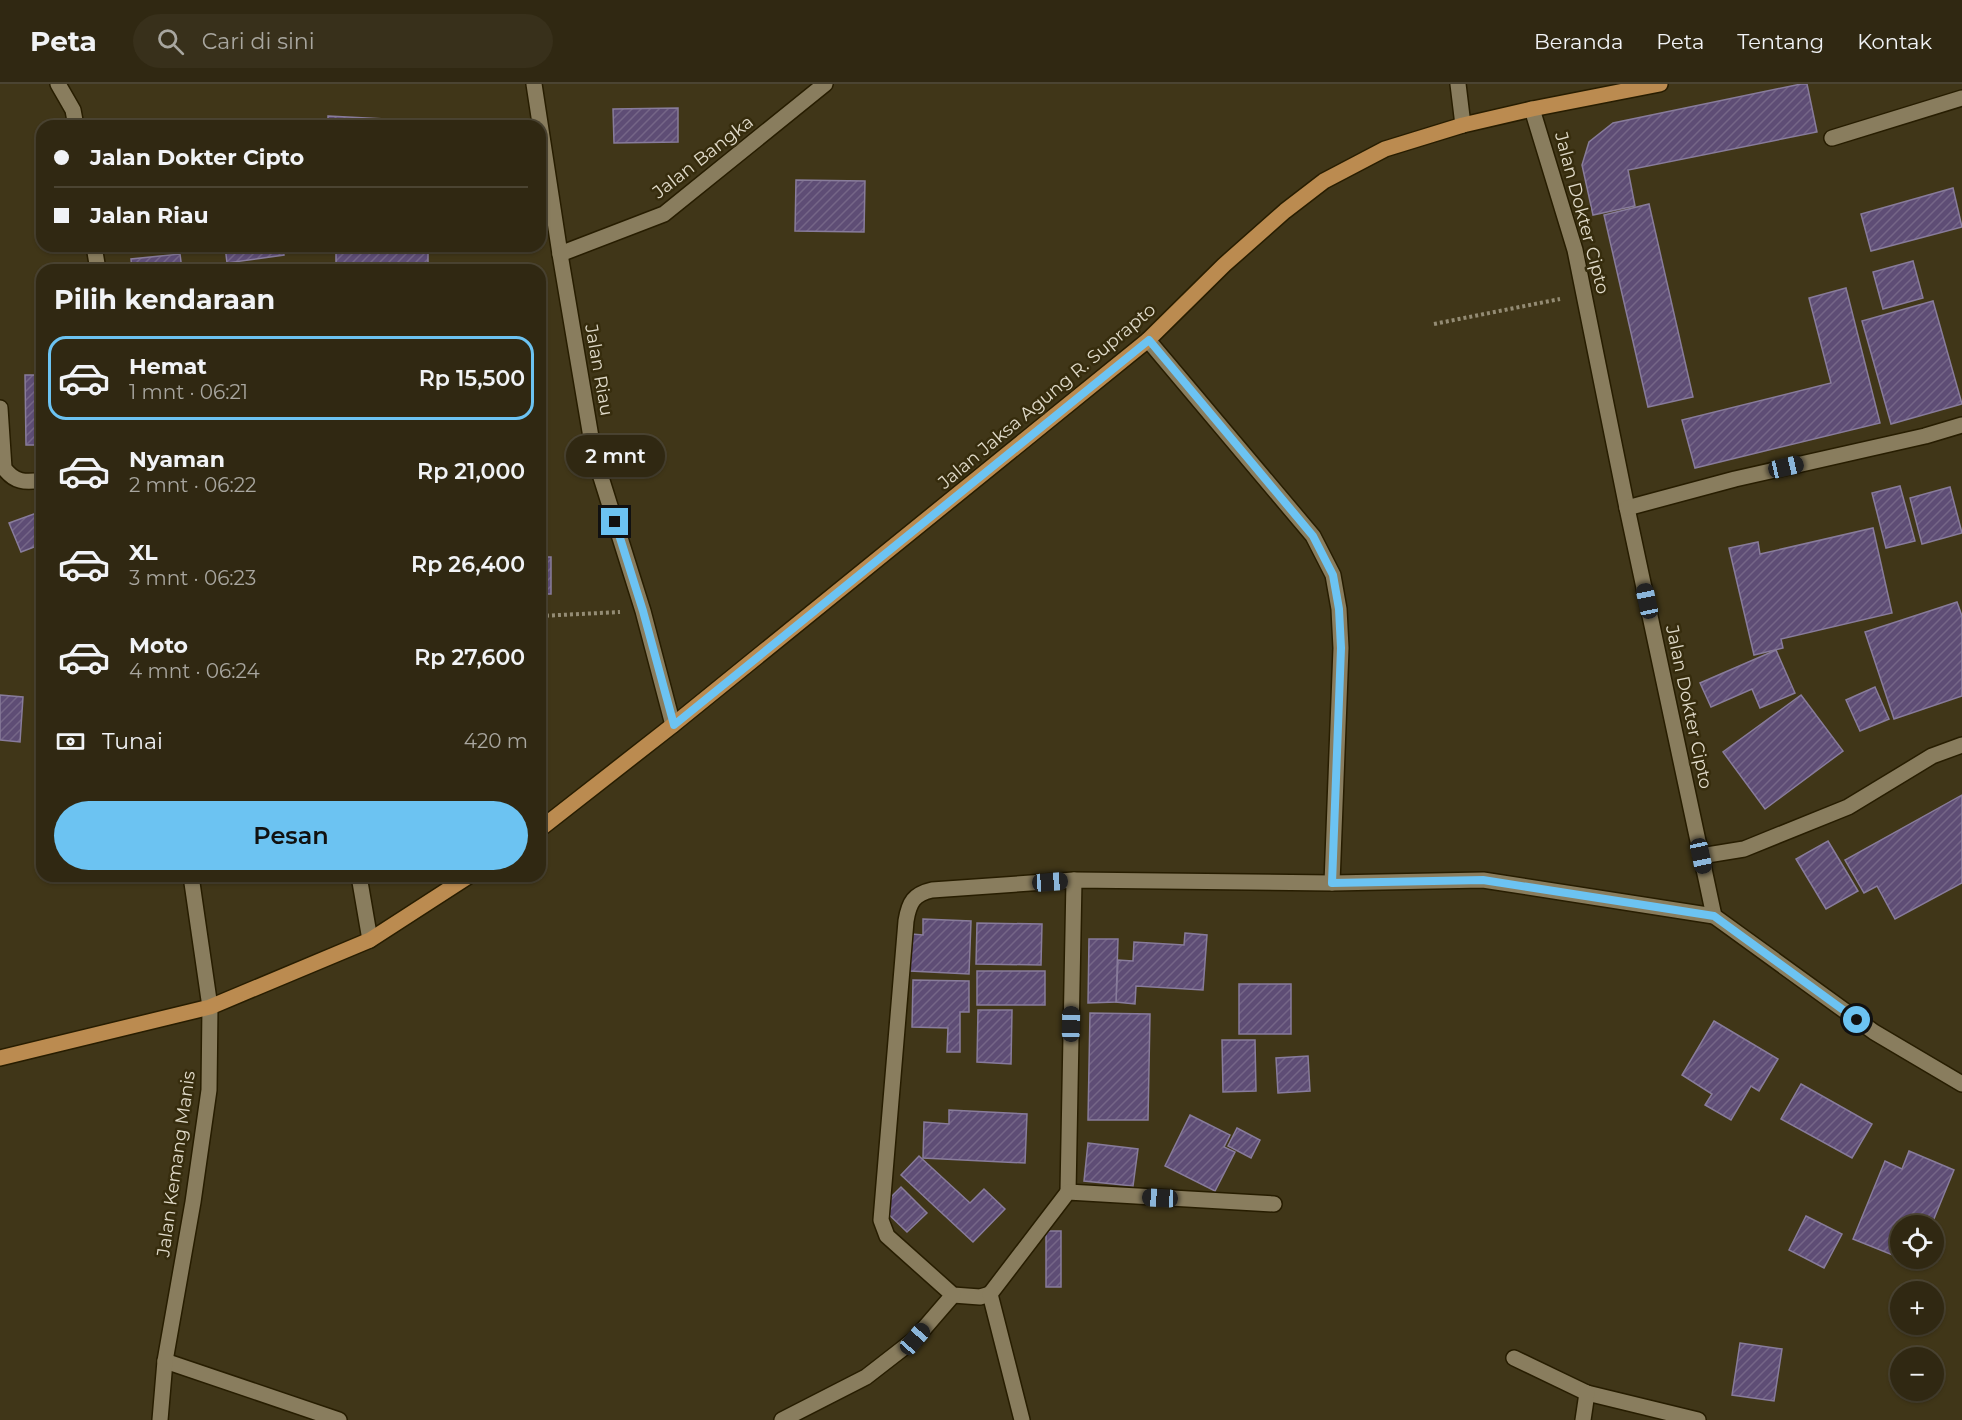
<!DOCTYPE html>
<html lang="id">
<head>
<meta charset="utf-8">
<style>
	body { margin:0; font-family:Montserrat,sans-serif; background:#38301b; color:#f1f3f6; height:100vh; display:flex; flex-direction:column; font-size:22px; white-space:nowrap }
	* { box-sizing:border-box; margin:0 }
	p { font-size:20px; color:#a8a69f }
	.icon { flex:none; width:33px; height:33px; fill:none; stroke:currentColor; stroke-width:2; stroke-linecap:round; stroke-linejoin:round }
	.map { position:relative; flex:1; overflow:hidden }
	.panel { position:absolute; left:36px; top:180px; width:510px; height:618px; display:flex; flex-direction:column; background:#302812; border-radius:18px; box-shadow:0 2px 4px #0004,0 0 0 2px #4b4432 }
	.panel>* { flex:none }
	.guide { position:absolute; left:36px; top:36px; width:510px; height:132px; border-radius:18px; box-shadow:0 2px 4px #0004,0 0 0 2px #4b4432; display:grid; align-content:center; height:132px; padding:0 18px; background:#302812 }
	.fabs { position:absolute; left:1890px; top:1131px; display:grid; gap:12px }
	.fabs a { display:grid; place-items:center; width:54px; height:54px; border-radius:50%; background:#302812; box-shadow:0 2px 4px #0004,0 0 0 2px #4b4432; font-size:30px }
	.end { position:absolute; width:27px; height:27px; margin:-14px; border:8px solid #6cc3f2; background:#111; box-shadow:0 0 0 3px #111 }
	.from { border-radius:50% }
	.bubble { position:absolute; height:42px; border-radius:21px; background:#302812; box-shadow:0 2px 4px #0004,0 0 0 2px #4b4432; font-size:20px; font-weight:600; line-height:42px; text-align:center }
	.car { position:absolute; width:18px; height:36px; margin:-18px -9px; border-radius:8px; box-shadow:0 0 4px 2px #0007; background:linear-gradient(#222 24%,#8ab4d8 0 40%,#222 0 76%,#8ab4d8 0 86%,#222 0) }
	.guide b { display:flex; align-items:center; gap:21px; height:57px; font-size:22px }
	.guide b+b { border-top:2px solid #4b4432 }
	.guide i { width:15px; height:15px; background:#f1f3f6 }
	ul { padding:0; list-style:none }
	li { display:flex; align-items:center; gap:18px; height:84px; margin:0 12px 9px; padding:0 6px; border:3px solid transparent; border-radius:18px }
	li div { flex:1 }
	li b { display:block; font-size:22px }
	li em { font-style:normal; font-weight:600 }
	li.active { border-color:#6cc3f2 }
	li>.icon { width:54px; height:54px; stroke-width:1.5 }
	h2 { padding:0 18px; font-size:27px; line-height:72px }
	.pay { display:flex; align-items:center; gap:15px; height:66px; padding:0 18px; font-size:22px }
	.pay p { margin-inline-start:auto }
	.cta { display:flex; gap:12px; margin-top:auto; padding:12px 18px }
	.cta a { flex:1; height:69px; border-radius:36px; background:#6cc3f2; color:#111; font-size:24px; font-weight:600; line-height:69px; text-align:center }
	header { display:flex; align-items:center; gap:36px; box-sizing:border-box; height:84px; padding:0 30px; background:#302812; border-bottom:2px solid #4b4432 }
	header strong { font-size:28px }
	nav { display:flex; gap:33px; margin-inline-start:auto; font-size:21px }
	.search { width:420px; height:54px; background:#38301b; display:flex; align-items:center; gap:15px; box-sizing:border-box; padding:0 21px; border-radius:33px; color:#a8a69f; font-size:22px }
	.map>svg:first-child { display:block }
	.building { fill:url(#building-hatch); stroke:#887c9b; stroke-width:1.5 }
	.lines { fill:none; stroke-linecap:round; stroke-linejoin:round }
	.minor-casing { stroke:#271d00; stroke-width:18 }
	.major-casing { stroke:#271d00; stroke-width:18 }
	.path { stroke:#948c74; stroke-width:4; stroke-dasharray:3 3; stroke-linecap:butt }
	.minor { stroke:#897d5e; stroke-width:15 }
	.major { stroke:#bb8b50; stroke-width:15 }
	.route { stroke:#6cc3f2; stroke-width:8 }
	.labels { text-anchor:middle; stroke-width:5; stroke-linejoin:round; paint-order:stroke }
	.street-label { font-size:18px; fill:#e1dbca; stroke:#362c0d }
</style>
</head>
<body>
<header>
<strong>Peta</strong>
<div class="search"><svg class="icon" aria-label="search" viewBox="0 0 24 24"><circle cx="10" cy="10" r="6"/><path d="M15 15l6 6"/></svg>Cari di sini</div>
<nav><a>Beranda</a><a>Peta</a><a>Tentang</a><a>Kontak</a></nav>
</header>
<div class="map">
<svg width="1962" height="1336" viewBox="0 0 1962 1336">
	<defs>
		<pattern id="building-hatch" width="6" height="6" patternUnits="userSpaceOnUse" patternTransform="scale(1.5)"><rect width="6" height="6" fill="#5e4d75"/><path d="M-1 1l2-2M0 6l6-6M5 7l2-2" fill="none" stroke="#756687"/></pattern>
	</defs>
	<rect width="100%" height="100%" fill="#403618"/>
	<g class="building">
		<path d="M1801,0H1807L1817,48L1628,86L1635,122L1593,131L1582,81L1589,58L1613,39Z"/>
		<path d="M678,24V58L614,59L613,25Z"/>
		<path d="M328,32L405,36L404,42H328Z"/>
		<path d="M796,96L865,97L864,148L795,147Z"/>
		<path d="M1953,104L1962,143L1871,167L1861,130Z"/>
		<path d="M1649,120L1693,313L1648,323L1604,131Z"/>
		<path d="M225,162H283L284,171L227,179Z"/>
		<rect x="336" y="162" width="92" height="24"/>
		<path d="M180,170L182,186H132L131,175Z"/>
		<path d="M1913,177L1923,214L1883,225L1873,188Z"/>
		<path d="M1846,204L1880,339L1695,384L1682,336L1831,299L1809,214Z"/>
		<path d="M1933,217L1962,320L1891,340L1862,237Z"/>
		<path d="M25,291H42V361H26Z"/>
		<path d="M1900,402L1915,457L1886,464L1872,409Z"/>
		<path d="M1950,403L1962,449L1922,460L1910,414Z"/>
		<path d="M42,427V460L21,468L9,439Z"/>
		<path d="M1873,444L1892,529L1781,555L1783,564L1754,571L1729,464L1758,458L1760,470Z"/>
		<path d="M540,473H551V510H545L544,520H540Z"/>
		<path d="M1957,518L1962,532V612L1894,635L1865,548Z"/>
		<path d="M1776,566L1795,609L1760,624L1752,605L1711,623L1700,599Z"/>
		<path d="M1875,603L1889,635L1860,647L1846,616Z"/>
		<path d="M0,611L23,613L20,658L0,656Z"/>
		<path d="M1801,611L1843,667L1765,725L1723,668Z"/>
		<path d="M1962,711V799L1895,835L1877,802L1864,809L1845,776Z"/>
		<path d="M1828,757L1858,807L1826,825L1796,775Z"/>
		<path d="M923,835L971,837L969,890L910,887L912,850L923,851Z"/>
		<path d="M977,839L1042,840L1041,881L976,880Z"/>
		<path d="M1185,849L1207,851L1203,906L1136,902L1135,920L1116,918L1118,876L1133,877L1134,858L1184,861Z"/>
		<path d="M1089,855H1118L1116,918L1088,919Z"/>
		<rect x="977" y="887" width="68" height="34"/>
		<path d="M913,896L969,897V928H960V968H947L948,944L912,943Z"/>
		<rect x="1239" y="900" width="52" height="50"/>
		<path d="M978,926H1012L1011,980L977,978Z"/>
		<path d="M1090,929L1150,930L1148,1036H1088Z"/>
		<path d="M1714,937L1778,975L1759,1007L1751,1002L1731,1036L1705,1021L1712,1010L1682,991Z"/>
		<path d="M1222,956H1255L1256,1007L1223,1008Z"/>
		<path d="M1308,972L1310,1007L1278,1009L1276,974Z"/>
		<path d="M1801,1000L1872,1040L1852,1074L1781,1035Z"/>
		<path d="M949,1026L1027,1030L1025,1079L923,1074L924,1038L949,1040Z"/>
		<path d="M1190,1031L1230,1051L1224,1063L1235,1068L1215,1107L1165,1082Z"/>
		<path d="M1237,1044L1260,1056L1251,1074L1228,1062Z"/>
		<path d="M1088,1059L1138,1065L1133,1102L1084,1097Z"/>
		<path d="M1909,1067L1954,1086L1931,1142H1900V1174L1853,1155L1885,1077L1902,1085Z"/>
		<path d="M919,1072L970,1119L984,1105L1005,1125L973,1158L901,1091Z"/>
		<path d="M901,1103L927,1129L907,1148L881,1123Z"/>
		<path d="M1806,1132L1842,1150L1824,1184L1789,1166Z"/>
		<rect x="1046" y="1147" width="15" height="56"/>
		<path d="M1740,1259L1782,1265L1774,1317L1732,1311Z"/>
	</g>
	<g class="lines">
		<defs>
			<g id="minor">
				<path d="M58,0L73,26L76,42"/>
				<path d="M534,0L560,170L594,371L643,527L673,641"/>
				<path d="M1458,0L1463,41"/>
				<path d="M1532,25L1575,166L1627,424L1714,832L1874,948L1962,1000"/>
				<path d="M1832,54L1962,14"/>
				<path d="M94,162L98,186"/>
				<path d="M560,170L664,130L825,0"/>
				<path d="M1148,256L1313,452L1333,491L1339,525L1341,564L1332,799"/>
				<path d="M0,324L4,384C14,398 25,399 42,396"/>
				<path d="M1627,424L1735,395L1925,352L1962,341"/>
				<path d="M1701,772L1744,765L1848,723L1932,672L1962,661"/>
				<path d="M359,792L370,856"/>
				<path d="M1068,1108L1074,796"/>
				<path d="M990,1210L980,1213L953,1211L887,1152L881,1136L906,837C909,818 914,810 932,806L1074,796L1332,799L1483,796L1714,832"/>
				<path d="M1514,1274L1587,1309L1698,1336"/>
				<path d="M165,1277L339,1336"/>
				<path d="M160,1336L165,1277L193,1118L209,1006L210,923L191,792"/>
				<path d="M782,1336L866,1293L915,1255L953,1211"/>
				<path d="M1022,1336L990,1210L1068,1108L1274,1120"/>
				<path d="M1583,1336L1587,1309"/>
			</g>
			<g id="major">
				<path d="M540,745L673,641L1148,256L1224,181L1285,127L1324,97L1385,65L1463,41L1532,25L1660,0"/>
				<path d="M0,974L210,923L370,856L469,792"/>
			</g>
		</defs>
		<use href="#minor" class="minor-casing"/>
		<use href="#major" class="major-casing"/>
		<g class="path">
			<path d="M1434,240L1560,215"/>
			<path d="M540,532L620,528"/>
		</g>
		<use href="#minor" class="minor"/>
		<use href="#major" class="major"/>
	</g>
	<g class="lines">
		<path class="route" d="M615,438L643,527L674,641L1149,256L1313,452L1333,491L1339,525L1341,564L1332,799L1483,796L1714,832L1857,936"/>
	</g>
	<g class="labels">
		<g class="street-label">
			<text transform="translate(703 73) rotate(-38)" y="6">Jalan Bangka</text>
			<text transform="translate(1582 129) rotate(75)" y="6">Jalan Dokter Cipto</text>
			<text transform="translate(599 286) rotate(80)" y="6">Jalan Riau</text>
			<text transform="translate(1047 312) rotate(-40)" y="6">Jalan Jaksa Agung R. Suprapto</text>
			<text transform="translate(1689 623) rotate(78)" y="6">Jalan Dokter Cipto</text>
			<text transform="translate(176 1080) rotate(-82)" y="6">Jalan Kemang Manis</text>
		</g>
	</g>
</svg>
<div class="fabs">
<a><svg class="icon" aria-label="locate" viewBox="0 0 24 24"><circle cx="12" cy="12" r="6"/><path d="M12 2v4M12 18v4M2 12h4M18 12h4"/></svg></a>
<a>+</a>
<a>−</a>
</div>
<i class="end from" style="left:1857px;top:936px"></i>
<i class="end" style="left:615px;top:438px"></i>
<div class="bubble" style="left:566px;top:351px;width:99px">2 mnt</div>
<i class="car" style="left:1786px;top:383px;rotate:77deg"></i>
<i class="car" style="left:1647px;top:517px;rotate:348deg"></i>
<i class="car" style="left:1701px;top:772px;rotate:168deg"></i>
<i class="car" style="left:1050px;top:798px;rotate:86deg"></i>
<i class="car" style="left:1071px;top:940px;rotate:1deg"></i>
<i class="car" style="left:1160px;top:1114px;rotate:273deg"></i>
<i class="car" style="left:915px;top:1255px;rotate:41deg"></i>
<div class="guide">
<b><i class="from"></i>Jalan Dokter Cipto</b>
<b><i></i>Jalan Riau</b>
</div>
<section class="panel">
<h2>Pilih kendaraan</h2>
<ul>
<li class="active"><svg class="icon" aria-label="car" viewBox="0 0 24 24"><path d="M5 17H2v-5l4-1 3-4h7l3 4 3 1v5h-3M9 17h6M6 11h13"/><circle cx="7" cy="17" r="2"/><circle cx="17" cy="17" r="2"/></svg><div><b>Hemat</b><p>1 mnt · 06:21</p></div><em>Rp 15,500</em></li>
<li><svg class="icon" aria-label="car" viewBox="0 0 24 24"><path d="M5 17H2v-5l4-1 3-4h7l3 4 3 1v5h-3M9 17h6M6 11h13"/><circle cx="7" cy="17" r="2"/><circle cx="17" cy="17" r="2"/></svg><div><b>Nyaman</b><p>2 mnt · 06:22</p></div><em>Rp 21,000</em></li>
<li><svg class="icon" aria-label="car" viewBox="0 0 24 24"><path d="M5 17H2v-5l4-1 3-4h7l3 4 3 1v5h-3M9 17h6M6 11h13"/><circle cx="7" cy="17" r="2"/><circle cx="17" cy="17" r="2"/></svg><div><b>XL</b><p>3 mnt · 06:23</p></div><em>Rp 26,400</em></li>
<li><svg class="icon" aria-label="car" viewBox="0 0 24 24"><path d="M5 17H2v-5l4-1 3-4h7l3 4 3 1v5h-3M9 17h6M6 11h13"/><circle cx="7" cy="17" r="2"/><circle cx="17" cy="17" r="2"/></svg><div><b>Moto</b><p>4 mnt · 06:24</p></div><em>Rp 27,600</em></li>
</ul>
<div class="pay"><svg class="icon" aria-label="cash" viewBox="0 0 24 24"><path d="M3 7h18v10H3z"/><circle cx="12" cy="12" r="2"/></svg>Tunai<p>420 m</p></div>
<div class="cta"><a>Pesan</a></div>
</section>
</div>
</body>
</html>
